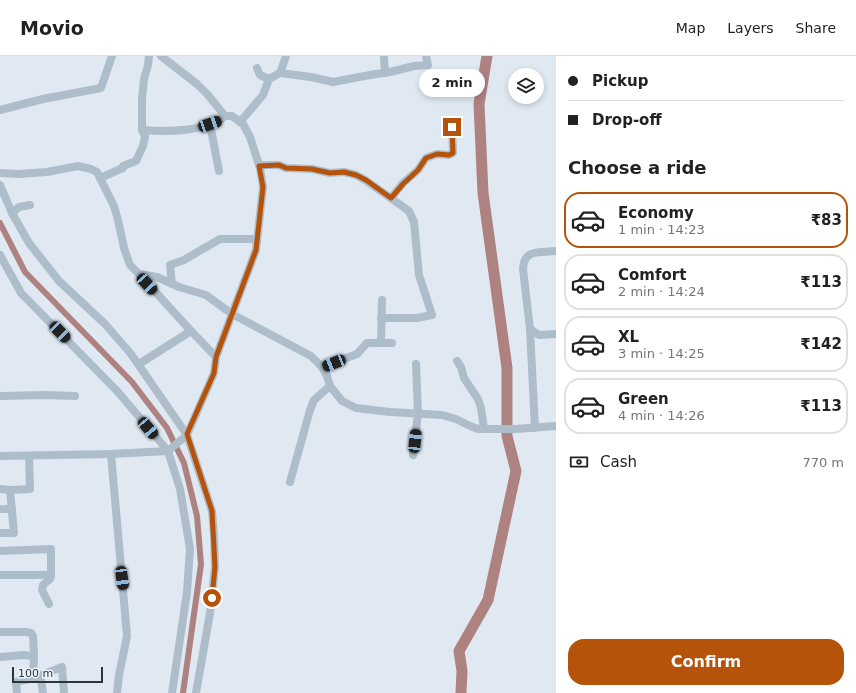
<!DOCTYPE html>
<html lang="en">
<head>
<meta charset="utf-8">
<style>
	body { margin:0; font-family:"DejaVu Sans",sans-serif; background:#f2f2f2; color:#222; height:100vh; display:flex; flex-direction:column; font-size:15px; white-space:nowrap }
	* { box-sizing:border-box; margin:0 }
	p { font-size:13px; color:#767676 }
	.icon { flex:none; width:22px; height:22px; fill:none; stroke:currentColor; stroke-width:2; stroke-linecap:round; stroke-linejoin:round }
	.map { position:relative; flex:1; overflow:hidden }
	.details { display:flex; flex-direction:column; background:#fff; width:300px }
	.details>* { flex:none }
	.banner { display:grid; align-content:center; height:88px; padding:0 12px; background:#fff }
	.buttons { position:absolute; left:508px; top:12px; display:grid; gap:8px }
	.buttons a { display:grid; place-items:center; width:36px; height:36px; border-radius:50%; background:#fff; box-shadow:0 2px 6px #0003; font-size:20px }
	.scale { position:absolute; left:12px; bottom:10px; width:91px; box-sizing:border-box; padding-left:4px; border:2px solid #2b3439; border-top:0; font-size:11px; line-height:14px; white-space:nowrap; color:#2b3439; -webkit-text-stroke:3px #edf3fa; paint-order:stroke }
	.end { position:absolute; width:18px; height:18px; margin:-9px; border:5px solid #b45309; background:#fff; box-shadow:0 0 0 2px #fff }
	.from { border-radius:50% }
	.bubble { position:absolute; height:28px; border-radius:14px; background:#fff; box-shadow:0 2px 6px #0003; font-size:13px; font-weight:800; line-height:28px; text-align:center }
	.car { position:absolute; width:12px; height:24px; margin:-12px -6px; border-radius:5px; box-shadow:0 0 3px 1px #0007; background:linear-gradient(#222 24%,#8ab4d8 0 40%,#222 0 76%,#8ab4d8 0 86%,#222 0) }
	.banner b { display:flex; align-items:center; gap:14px; height:38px; font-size:15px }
	.banner b+b { border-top:1px solid #e0e0e0 }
	.banner i { width:10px; height:10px; background:#222 }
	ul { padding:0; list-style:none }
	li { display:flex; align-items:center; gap:12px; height:56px; margin:0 8px 6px; padding:0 4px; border:2px solid #e0e0e0; border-radius:16px }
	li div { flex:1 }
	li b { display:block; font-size:15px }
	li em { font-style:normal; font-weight:800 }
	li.on { border-color:#b45309 }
	li>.icon { width:36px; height:36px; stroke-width:1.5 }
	h2 { padding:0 12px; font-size:18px; line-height:48px }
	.pay { display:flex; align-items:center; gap:10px; height:44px; padding:0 12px; font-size:15px }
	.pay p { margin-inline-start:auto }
	.cta { display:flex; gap:8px; margin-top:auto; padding:8px 12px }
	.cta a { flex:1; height:46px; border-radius:16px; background:#b45309; color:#fff; font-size:16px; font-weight:800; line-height:46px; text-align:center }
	header { display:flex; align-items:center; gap:24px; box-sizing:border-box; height:56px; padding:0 20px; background:#fff; border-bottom:1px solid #e0e0e0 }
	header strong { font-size:19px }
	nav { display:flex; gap:22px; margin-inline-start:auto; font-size:14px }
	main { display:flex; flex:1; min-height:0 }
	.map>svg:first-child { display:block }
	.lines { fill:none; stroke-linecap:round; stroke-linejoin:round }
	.canal { stroke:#ae8281; stroke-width:6 }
	.river { stroke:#ae8281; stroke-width:11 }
	.minor { stroke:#adbdca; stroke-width:8 }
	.route { stroke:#b45309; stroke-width:5 }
</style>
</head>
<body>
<header>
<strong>Movio</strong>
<nav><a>Map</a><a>Layers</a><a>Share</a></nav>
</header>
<main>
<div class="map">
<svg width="556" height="637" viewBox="0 0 556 637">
	<rect width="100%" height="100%" fill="#e0e9f2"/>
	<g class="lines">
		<path class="canal" d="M0,167L25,216L132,326L167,372L184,407L197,460L201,508L183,637"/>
		<path class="river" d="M461,637L462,615L459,595L488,544L516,415L507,380V312L483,137L479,48L487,0"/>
		<g class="minor">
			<path d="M384,0L385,17"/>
			<path d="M280,17L286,0"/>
			<path d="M269,23L280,17L311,21L333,26L370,19L390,16L414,10L428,9L426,0"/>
			<path d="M0,54L43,43L101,32L112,0"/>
			<path d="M240,66L263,39L269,23L260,19L257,12"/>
			<path d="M210,68L219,115"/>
			<path d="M142,74C166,76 206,76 225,60"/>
			<path d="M259,109H279L286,112L312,113L330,117L344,116L356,119L365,124L409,155L414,166L419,219L432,259L417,262H381"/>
			<path d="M0,117L18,118L47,116L78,110L91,113L97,116L114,150L118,164L124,192L130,209L139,218L157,221L179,231L206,239L232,258L256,194L263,131L260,112L250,81L243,68L232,60H225L208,39L197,28L161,0"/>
			<path d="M100,122L123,112V110L136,105L143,90L145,80L142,74V43L144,23L148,9L149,0"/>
			<path d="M0,129L12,157L29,187L59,225L105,268L131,298L187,379L212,455L214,479L215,511L210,557L196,637"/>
			<path d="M391,142L403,127L418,114L426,102L437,98L449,99L453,97L452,71"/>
			<path d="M12,157L19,151L30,149"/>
			<path d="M556,195C540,197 524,192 523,213L530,273L539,279L556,278"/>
			<path d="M0,199L21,237L118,336L168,395L180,433L190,493L187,536L172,637"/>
			<path d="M139,218L191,275"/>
			<path d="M172,228L170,209L184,204L220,183H253L257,186"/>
			<path d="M530,273L535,372"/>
			<path d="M381,287L382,244"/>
			<path d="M457,305L461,311L464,322L478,343L481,352L484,373"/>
			<path d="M139,308L191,275L216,301"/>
			<path d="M322,311L357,298L367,287H392"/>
			<path d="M0,340L44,339L75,340"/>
			<path d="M111,398L127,580L119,619L117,637"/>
			<path d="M413,399L418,358L416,308"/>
			<path d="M0,400L111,398L168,395L187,379L214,317L216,301L232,258L311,300L322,311L327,320L330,330L342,345L356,352L390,356L442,359L456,363L470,370L478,373H516L556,370"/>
			<path d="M290,426L310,354L314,344L330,330"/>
			<path d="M0,433L10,434"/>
			<path d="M0,453H12"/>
			<path d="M0,477H14L10,434L30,433L29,400"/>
			<path d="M0,495L51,493V519L50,523L43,529L42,534L49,548"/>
			<path d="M0,519H51"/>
			<path d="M0,576H26L31,577L33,580L34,600"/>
			<path d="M0,601L23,599L34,600L33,622L41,623L43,637"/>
			<path d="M17,637L16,626L33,622L62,611L64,637"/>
		</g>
	</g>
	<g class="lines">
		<path class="route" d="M212,542L215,511L212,455L187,378L214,317L216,301L256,194L263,131L259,110L279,109L286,112L312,113L330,117L344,116L356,119L366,124L391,142L403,128L418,114L426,102L437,98L449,99L453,97L452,71"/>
	</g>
</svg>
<div class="buttons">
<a><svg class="icon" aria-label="layers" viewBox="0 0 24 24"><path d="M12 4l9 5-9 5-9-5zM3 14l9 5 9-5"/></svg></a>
</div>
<div class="scale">100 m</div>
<i class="end from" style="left:212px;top:542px"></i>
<i class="end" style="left:452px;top:71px"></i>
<div class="bubble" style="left:419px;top:13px;width:66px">2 min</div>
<i class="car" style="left:210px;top:68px;rotate:71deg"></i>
<i class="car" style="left:147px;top:228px;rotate:137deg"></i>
<i class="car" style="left:60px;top:276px;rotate:136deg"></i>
<i class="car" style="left:334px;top:307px;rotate:248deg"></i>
<i class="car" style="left:148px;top:372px;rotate:140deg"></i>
<i class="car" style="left:415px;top:385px;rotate:6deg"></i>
<i class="car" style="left:122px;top:522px;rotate:172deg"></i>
</div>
<section class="details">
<div class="banner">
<b><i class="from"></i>Pickup</b>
<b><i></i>Drop-off</b>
</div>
<h2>Choose a ride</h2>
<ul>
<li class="on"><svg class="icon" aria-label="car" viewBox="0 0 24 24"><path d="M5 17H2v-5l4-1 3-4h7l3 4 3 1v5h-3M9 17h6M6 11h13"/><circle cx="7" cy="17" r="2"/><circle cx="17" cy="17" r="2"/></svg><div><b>Economy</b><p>1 min · 14:23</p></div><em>₹83</em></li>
<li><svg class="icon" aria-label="car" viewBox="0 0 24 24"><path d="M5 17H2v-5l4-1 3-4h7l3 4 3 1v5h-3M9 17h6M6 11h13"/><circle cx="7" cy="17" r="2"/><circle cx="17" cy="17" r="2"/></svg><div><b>Comfort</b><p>2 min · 14:24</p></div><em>₹113</em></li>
<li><svg class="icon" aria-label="car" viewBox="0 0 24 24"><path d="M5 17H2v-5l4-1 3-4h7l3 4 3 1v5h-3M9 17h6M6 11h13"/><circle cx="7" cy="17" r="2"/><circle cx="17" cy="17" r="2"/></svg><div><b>XL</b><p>3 min · 14:25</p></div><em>₹142</em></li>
<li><svg class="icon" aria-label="car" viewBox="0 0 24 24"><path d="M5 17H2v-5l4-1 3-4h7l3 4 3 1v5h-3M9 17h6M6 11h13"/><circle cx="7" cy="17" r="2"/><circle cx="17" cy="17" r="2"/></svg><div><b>Green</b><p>4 min · 14:26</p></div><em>₹113</em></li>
</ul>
<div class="pay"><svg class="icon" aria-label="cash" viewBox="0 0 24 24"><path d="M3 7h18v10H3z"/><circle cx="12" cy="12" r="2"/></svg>Cash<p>770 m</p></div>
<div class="cta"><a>Confirm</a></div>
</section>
</main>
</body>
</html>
